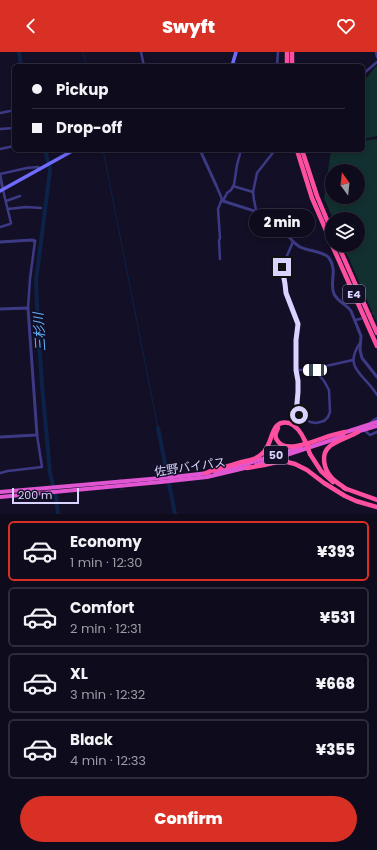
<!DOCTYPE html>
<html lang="en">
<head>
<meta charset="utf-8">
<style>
	body { margin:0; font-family:Poppins,"Noto Sans JP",sans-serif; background:#171425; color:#f1f3f6; height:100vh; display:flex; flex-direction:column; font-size:15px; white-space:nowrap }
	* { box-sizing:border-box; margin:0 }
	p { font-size:13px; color:#9b9ba3 }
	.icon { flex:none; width:22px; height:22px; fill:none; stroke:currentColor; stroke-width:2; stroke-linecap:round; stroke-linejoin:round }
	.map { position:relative; height:462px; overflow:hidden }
	.details { display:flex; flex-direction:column; background:#0e0b1c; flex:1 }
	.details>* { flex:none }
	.guide { position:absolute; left:12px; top:12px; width:353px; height:88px; border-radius:6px; box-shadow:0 2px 6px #0003,0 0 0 1px #2e2b3b; display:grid; align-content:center; height:88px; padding:0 20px; background:#0e0b1c }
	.needle { width:26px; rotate:345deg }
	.fabs { position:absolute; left:325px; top:112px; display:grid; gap:8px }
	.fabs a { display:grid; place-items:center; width:40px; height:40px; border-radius:50%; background:#0e0b1c; box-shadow:0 2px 6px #0003,0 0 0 1px #2e2b3b; font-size:20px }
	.scale { position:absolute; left:12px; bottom:10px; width:67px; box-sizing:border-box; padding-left:4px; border:2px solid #d9d4ff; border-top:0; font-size:11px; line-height:14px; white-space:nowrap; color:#d9d4ff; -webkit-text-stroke:3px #130f26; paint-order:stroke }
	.end { position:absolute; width:18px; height:18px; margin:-9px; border:5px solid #d9d4ff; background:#111; box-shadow:0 0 0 2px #111 }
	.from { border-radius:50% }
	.bubble { position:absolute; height:28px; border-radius:14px; background:#0e0b1c; box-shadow:0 2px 6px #0003,0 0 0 1px #2e2b3b; font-size:13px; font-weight:800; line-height:28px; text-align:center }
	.car { position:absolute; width:12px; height:24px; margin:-12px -6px; border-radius:5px; box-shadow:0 0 3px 1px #0007; background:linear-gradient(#fff 24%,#345 0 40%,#fff 0 76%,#345 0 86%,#fff 0) }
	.guide b { display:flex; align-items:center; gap:14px; height:38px; font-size:15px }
	.guide b+b { border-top:1px solid #2e2b3b }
	.guide i { width:10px; height:10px; background:#f1f3f6 }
	ul { padding:7px 0 0; list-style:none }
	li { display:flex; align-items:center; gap:12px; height:60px; margin:0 8px 6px; padding:0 12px; border:2px solid #2e2b3b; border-radius:6px }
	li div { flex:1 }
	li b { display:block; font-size:15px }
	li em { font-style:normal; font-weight:800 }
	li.selected { border-color:#d93025 }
	li>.icon { width:36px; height:36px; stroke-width:1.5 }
	.action { display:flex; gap:8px; margin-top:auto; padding:8px 20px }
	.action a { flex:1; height:46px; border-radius:24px; background:#d93025; color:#fff; font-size:16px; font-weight:800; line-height:46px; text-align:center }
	header { display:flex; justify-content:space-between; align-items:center; height:52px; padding:0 20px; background:#d93025; color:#fff; font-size:18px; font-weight:800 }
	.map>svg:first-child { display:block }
	.green { fill:#12302f; fill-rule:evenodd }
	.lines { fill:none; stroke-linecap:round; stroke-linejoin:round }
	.stream { stroke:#0c2248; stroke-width:1 }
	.river { stroke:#0c2248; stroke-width:4 }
	.minor-tunnel { stroke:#312d47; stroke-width:2.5; stroke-dasharray:2.5 1; stroke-linecap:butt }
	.minor { stroke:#3d3a85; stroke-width:2.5 }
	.tertiary { stroke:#3d3a85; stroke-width:3 }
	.secondary { stroke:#6f6bff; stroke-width:3.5 }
	.trunk { stroke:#e055d1; stroke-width:4 }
	.motorway { stroke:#ff4fa3; stroke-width:4.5 }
	.motorway-bridge { stroke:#ff4fa3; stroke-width:4.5 }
	.route { stroke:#d9d4ff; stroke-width:5 }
	.labels { text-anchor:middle; stroke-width:3; stroke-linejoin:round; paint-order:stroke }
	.shield { fill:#130f26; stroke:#9e99be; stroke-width:1 }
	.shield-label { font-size:11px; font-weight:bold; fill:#d9d4ff }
	.street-label { font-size:12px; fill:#d9d4ff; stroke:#130f26 }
	.water-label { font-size:13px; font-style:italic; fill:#62b6ff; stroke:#130f26 }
</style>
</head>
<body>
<header><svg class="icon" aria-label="back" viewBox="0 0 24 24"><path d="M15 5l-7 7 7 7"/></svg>Swyft<svg class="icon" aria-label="heart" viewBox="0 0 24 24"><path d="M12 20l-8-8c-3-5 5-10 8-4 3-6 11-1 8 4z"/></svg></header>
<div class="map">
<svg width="377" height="462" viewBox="0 0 377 462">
	<rect width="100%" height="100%" fill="#130f26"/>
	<g class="green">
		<path d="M376,14H377V84L363,87L364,29Z"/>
		<path d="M377,87V271L343,193H358V167H333L324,146L331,98H363V89ZM332,119H358V145H332Z"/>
	</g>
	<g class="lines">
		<g class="stream">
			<path d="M83,0L86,14"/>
			<path d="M103,98L158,376"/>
		</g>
		<g class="river">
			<path d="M19,0L21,14"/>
			<path d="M45,98L50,118L36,229L38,274L42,333L50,421L56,444L58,462"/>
			<path d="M158,376L175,462"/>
		</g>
		<g class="minor-tunnel">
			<path d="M360,267L374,261"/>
			<path d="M120,427L122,438"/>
		</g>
		<g class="minor">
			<path d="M141,0L144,14"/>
			<path d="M376,0L377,5"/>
			<path d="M277,14L278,0"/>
			<path d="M363,22L377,10"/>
			<path d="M0,61L10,59"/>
			<path d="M0,77L14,76"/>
			<path d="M0,97L14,94"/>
			<path d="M0,122L27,116L38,115L40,117"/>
			<path d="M216,133L222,147L223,149L227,141L231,138L234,133L237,113L241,98"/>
			<path d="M233,134L253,140"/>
			<path d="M6,149L20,144"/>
			<path d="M8,157L26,155L41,156"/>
			<path d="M256,158L254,148L253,140L257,121L275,98"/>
			<path d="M0,175L10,172L11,171L3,138"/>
			<path d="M293,190L282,215V217L285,232L286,241L298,272L296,288V318L298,329V340L296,362L299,363L310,370L316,371L324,369L328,365L330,360L329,338L324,329L315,318"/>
			<path d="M220,207L219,189L220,186L218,157L222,147"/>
			<path d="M28,256L30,227L35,189"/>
			<path d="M355,268L360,267"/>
			<path d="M360,291C342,317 366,323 377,343"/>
			<path d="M296,318H315L317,316L353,308"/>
			<path d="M370,372L372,369L377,366"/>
			<path d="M364,378L370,383L377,380"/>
			<path d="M0,421L8,419L42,415L37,383"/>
		</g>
		<g class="tertiary">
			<path d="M200,98L216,133"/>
			<path d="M0,123L3,138"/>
			<path d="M223,149L270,164C282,172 287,187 300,195C307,199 324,199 329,206C338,218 329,231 334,242C338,250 346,252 351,259L361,284L360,298L362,306L377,325"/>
			<path d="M0,190L32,188L35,189"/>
			<path d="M0,257L28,256L37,383L0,385"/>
		</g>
		<g class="secondary">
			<path d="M232,14L236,0"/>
			<path d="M0,139L74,98"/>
		</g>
		<g class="trunk">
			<path d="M356,380L377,374"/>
			<path d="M343,381L377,370"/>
			<path d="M256,413L344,384"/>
			<path d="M215,420L246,412L301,395"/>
			<path d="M0,440L173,425L208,421"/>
			<path d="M0,445L161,430L207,425L249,415"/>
		</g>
		<g class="motorway">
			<path d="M287,14V0"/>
			<path d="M292,14V0"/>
			<path d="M297,98L312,146L332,192"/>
			<path d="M302,98L317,144L332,180"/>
			<path d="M332,193L377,294"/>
			<path d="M338,193L377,281"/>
			<path d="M278,376C276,380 274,384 277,388C285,404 320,386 333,383C337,382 341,381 345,380"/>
			<path d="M310,402L321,419L333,430"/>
			<path d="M247,416L264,413L277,410H287L295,412L307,418L324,431L345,444L356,449L377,455"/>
			<path d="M206,421C218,416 230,414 242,410C246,409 252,408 256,406C261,403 265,400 267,395C273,386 272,367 289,371C297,374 302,382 305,389"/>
			<path d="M344,436L377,448"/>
			<path d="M346,437C341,433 335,430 331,425C324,417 320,402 330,394C338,388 349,385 358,380"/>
		</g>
		<path class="motorway-bridge" d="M305,389L310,402"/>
	</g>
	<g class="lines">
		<path class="route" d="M282,215L285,232L286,241L298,272L296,288V318L298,329V340L296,362L299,363"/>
	</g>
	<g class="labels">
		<g class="shield">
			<rect x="343" y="233" width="22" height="18" rx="3"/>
			<rect x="264" y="394" width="24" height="18" rx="3"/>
		</g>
		<g class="shield-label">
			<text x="354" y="246">E4</text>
			<text x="276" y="407">50</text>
		</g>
		<g class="street-label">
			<text transform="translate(190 415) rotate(-8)" y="4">佐野バイパス</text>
		</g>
		<g class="water-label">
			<text transform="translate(39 280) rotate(-94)" y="5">三杉川</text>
		</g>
	</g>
</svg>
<div class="fabs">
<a><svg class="needle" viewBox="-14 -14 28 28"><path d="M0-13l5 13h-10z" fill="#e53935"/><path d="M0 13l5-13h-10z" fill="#9b9ba3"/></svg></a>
<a><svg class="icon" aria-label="layers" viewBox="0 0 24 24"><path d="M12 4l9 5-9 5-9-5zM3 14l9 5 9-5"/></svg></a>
</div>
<div class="scale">200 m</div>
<i class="end from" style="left:299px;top:363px"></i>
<i class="end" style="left:282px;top:215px"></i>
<div class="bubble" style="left:249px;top:157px;width:66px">2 min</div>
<i class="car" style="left:315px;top:318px;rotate:269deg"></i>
<div class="guide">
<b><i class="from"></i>Pickup</b>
<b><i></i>Drop-off</b>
</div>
</div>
<section class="details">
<ul>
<li class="selected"><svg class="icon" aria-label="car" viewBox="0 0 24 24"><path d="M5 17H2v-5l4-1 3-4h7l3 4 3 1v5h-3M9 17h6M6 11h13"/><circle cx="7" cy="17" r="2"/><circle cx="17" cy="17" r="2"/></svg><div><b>Economy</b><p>1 min · 12:30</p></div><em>¥393</em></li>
<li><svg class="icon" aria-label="car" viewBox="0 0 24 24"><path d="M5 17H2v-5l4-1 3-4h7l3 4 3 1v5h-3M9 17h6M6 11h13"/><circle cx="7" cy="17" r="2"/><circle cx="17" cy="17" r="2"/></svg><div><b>Comfort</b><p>2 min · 12:31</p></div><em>¥531</em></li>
<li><svg class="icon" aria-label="car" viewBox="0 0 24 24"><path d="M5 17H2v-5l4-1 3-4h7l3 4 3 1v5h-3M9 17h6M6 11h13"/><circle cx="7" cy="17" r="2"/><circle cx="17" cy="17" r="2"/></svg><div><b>XL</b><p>3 min · 12:32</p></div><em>¥668</em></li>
<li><svg class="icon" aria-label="car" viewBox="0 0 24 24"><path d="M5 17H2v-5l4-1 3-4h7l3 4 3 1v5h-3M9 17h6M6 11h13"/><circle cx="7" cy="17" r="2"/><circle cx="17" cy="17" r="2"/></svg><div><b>Black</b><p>4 min · 12:33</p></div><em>¥355</em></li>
</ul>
<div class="action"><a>Confirm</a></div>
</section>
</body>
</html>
